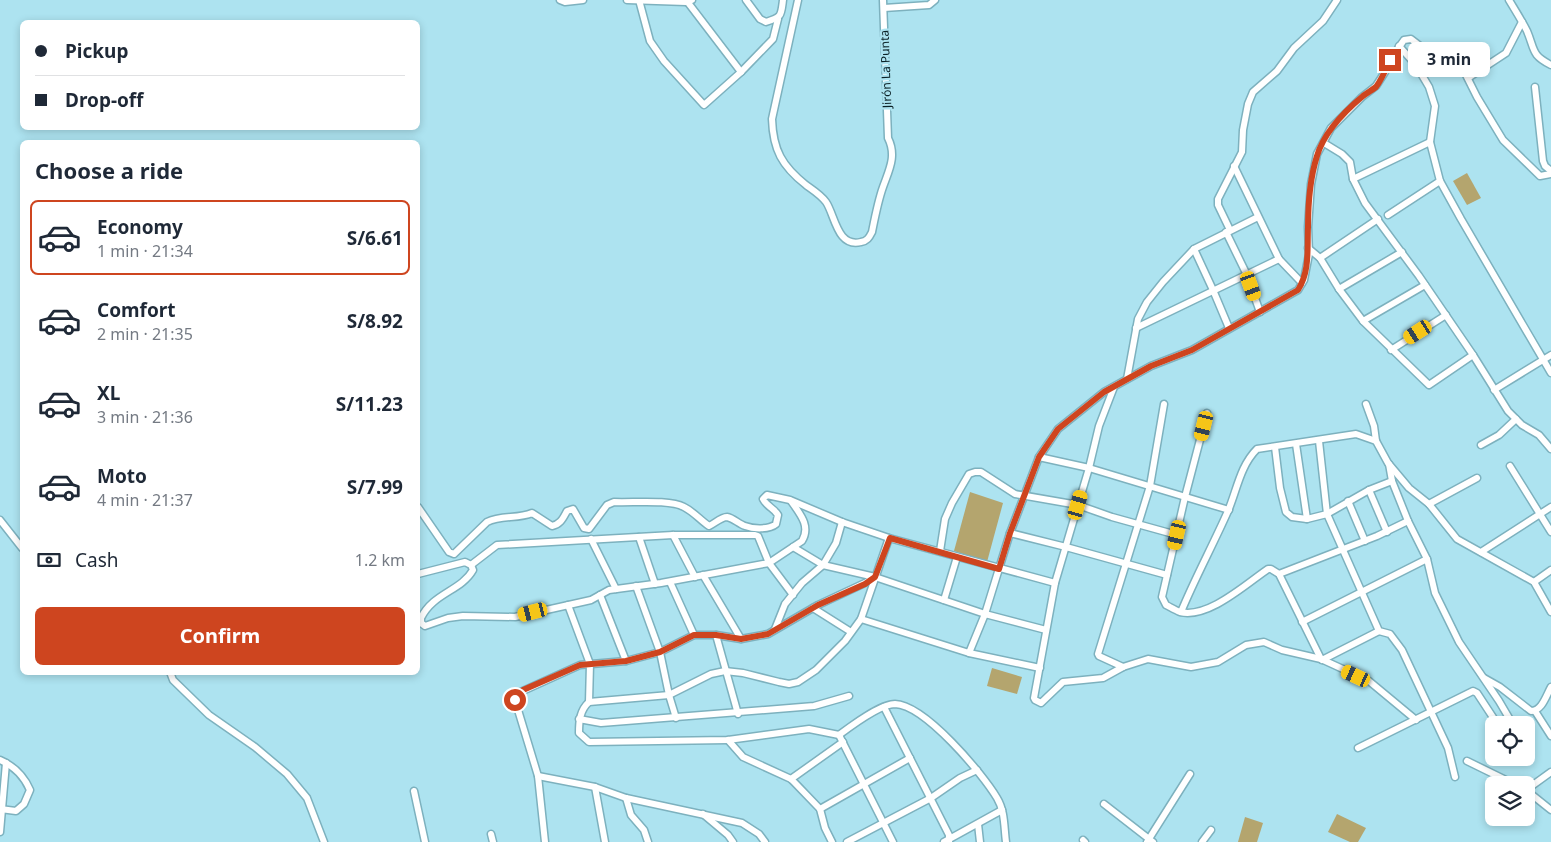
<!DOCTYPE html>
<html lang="en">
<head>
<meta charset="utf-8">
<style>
	body { margin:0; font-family:"Noto Sans",sans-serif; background:#f6f6f7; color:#1f2937; height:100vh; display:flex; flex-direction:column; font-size:19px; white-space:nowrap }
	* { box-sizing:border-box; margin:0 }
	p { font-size:16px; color:#747a83 }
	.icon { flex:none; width:28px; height:28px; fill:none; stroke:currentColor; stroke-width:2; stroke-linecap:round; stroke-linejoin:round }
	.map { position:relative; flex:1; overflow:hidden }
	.side { position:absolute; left:20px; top:140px; width:400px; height:535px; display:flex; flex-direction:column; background:#fff; border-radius:8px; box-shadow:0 2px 8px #0003 }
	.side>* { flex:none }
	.hud { position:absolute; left:20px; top:20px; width:400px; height:110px; border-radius:8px; box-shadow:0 2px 8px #0003; display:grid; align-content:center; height:110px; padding:0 15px; background:#fff }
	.buttons { position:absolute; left:1485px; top:716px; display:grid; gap:10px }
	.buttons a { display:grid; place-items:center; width:50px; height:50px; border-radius:8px; background:#fff; box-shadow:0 2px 8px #0003; font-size:25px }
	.end { position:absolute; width:22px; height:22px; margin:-11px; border:6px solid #ce451f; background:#fff; box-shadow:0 0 0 2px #fff }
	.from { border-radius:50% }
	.bubble { position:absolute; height:35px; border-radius:8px; background:#fff; box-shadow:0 2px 8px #0003; font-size:16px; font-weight:700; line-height:35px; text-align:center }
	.car { position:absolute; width:15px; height:30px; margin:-15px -8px; border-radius:6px; box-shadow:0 0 4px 1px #0007; background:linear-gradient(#f5c518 24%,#345 0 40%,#f5c518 0 76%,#345 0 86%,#f5c518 0) }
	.hud b { display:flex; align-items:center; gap:18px; height:48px; font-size:19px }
	.hud b+b { border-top:1px solid #e0e1e3 }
	.hud i { width:12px; height:12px; background:#1f2937 }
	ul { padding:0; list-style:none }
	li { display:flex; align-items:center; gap:15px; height:75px; margin:0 10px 8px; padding:0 5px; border:2px solid transparent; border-radius:8px }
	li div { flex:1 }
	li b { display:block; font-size:19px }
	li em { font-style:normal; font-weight:700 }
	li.active { border-color:#ce451f }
	li>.icon { width:45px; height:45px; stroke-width:1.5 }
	h2 { padding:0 15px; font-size:22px; line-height:60px }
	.pay { display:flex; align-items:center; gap:12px; height:55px; padding:0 15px; font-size:19px }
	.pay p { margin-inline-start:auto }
	.action { display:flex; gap:10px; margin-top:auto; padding:10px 15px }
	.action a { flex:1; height:58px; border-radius:8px; background:#ce451f; color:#fff; font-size:20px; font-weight:700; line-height:58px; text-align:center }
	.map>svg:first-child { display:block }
	.green { fill:#b4a56e }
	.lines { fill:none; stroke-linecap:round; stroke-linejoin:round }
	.minor-casing { stroke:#7db1be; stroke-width:9 }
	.minor { stroke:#fff; stroke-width:6 }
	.route { stroke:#ce451f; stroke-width:6 }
	.labels { text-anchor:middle; stroke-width:4.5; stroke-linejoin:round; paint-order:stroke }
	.street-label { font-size:12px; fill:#0c2227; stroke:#ade3f0 }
</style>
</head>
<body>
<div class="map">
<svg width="1551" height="842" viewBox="0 0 1551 842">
	<rect width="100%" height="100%" fill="#ade3f0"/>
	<g class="green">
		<path d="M1467,173L1481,198L1467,205L1453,181Z"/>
		<path d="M970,492L1003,503L987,562L954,551Z"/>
		<path d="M992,668L1022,677L1017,694L987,686Z"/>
		<path d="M1337,814L1366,828L1358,842H1350L1328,832Z"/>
		<path d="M1245,817L1263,823L1257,842H1238Z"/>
	</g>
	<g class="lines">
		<defs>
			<g id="minor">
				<path d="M560,0L565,2L583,0"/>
				<path d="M627,0L686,2L692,0"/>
				<path d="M639,0L650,41L664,61L704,105L741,72L773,39L778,19"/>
				<path d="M686,0L741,72"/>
				<path d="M746,0L760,19L766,22C782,17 781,16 783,0"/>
				<path d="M798,0L772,119C773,150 782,166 806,185C813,190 821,195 826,202C835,215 837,248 861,242C867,241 869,238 872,232C875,217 878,201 883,187C889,170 897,156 888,138L883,0"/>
				<path d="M1509,0C1515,10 1522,21 1527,31C1535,50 1531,55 1551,65"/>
				<path d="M884,8L929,5L935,0"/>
				<path d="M1399,46L1416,65L1429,87L1435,106L1430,142L1440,181L1461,219L1551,373"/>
				<path d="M1468,78L1506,53L1522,22"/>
				<path d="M1535,87L1543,161L1545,166L1551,171"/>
				<path d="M1324,143L1342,154L1350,162L1353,179L1365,203L1419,276L1473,355L1508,411L1522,425L1539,435L1551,449"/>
				<path d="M1234,166L1279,259L1302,283"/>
				<path d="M1353,179L1430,142"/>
				<path d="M1388,215L1440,181"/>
				<path d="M1230,230L1218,205V199L1242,152L1243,130L1248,104L1253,92L1277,71L1294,48L1323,21L1337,0"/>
				<path d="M1226,232L1246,273L1260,312"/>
				<path d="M1308,248L1320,258L1339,289L1363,321L1429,385L1473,355"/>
				<path d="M1194,249L1213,290L1229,328"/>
				<path d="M1320,258L1378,219"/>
				<path d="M1339,289L1402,252"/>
				<path d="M1363,321L1425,285"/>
				<path d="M1136,328L1279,259"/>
				<path d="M1391,350L1446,315"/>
				<path d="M1127,379L1138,319L1147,302L1163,282L1194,249L1258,217"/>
				<path d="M1114,387L1099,426L1089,468L1055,583L1034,698L1035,700L1041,703L1063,682L1103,678L1123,667L1148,659L1191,667L1218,662L1246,645L1264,642L1282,650L1321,659L1369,681L1416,720"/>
				<path d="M1494,390L1551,355"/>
				<path d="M1366,404L1374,426L1376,441"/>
				<path d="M1207,413L1185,497L1162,597L1166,605C1170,607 1175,610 1180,612C1208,619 1246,584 1268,569H1271L1279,574L1321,659"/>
				<path d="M1319,441L1327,514L1379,631L1390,634L1402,650L1448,748L1455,777"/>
				<path d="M1296,444L1307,519"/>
				<path d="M1481,445L1499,435L1516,419"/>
				<path d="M1275,447L1280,488L1286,512L1292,517L1307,519L1327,514L1369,490L1392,481"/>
				<path d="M1039,457L1089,468L1229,510"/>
				<path d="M1510,466L1551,532"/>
				<path d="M1369,490L1387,532"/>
				<path d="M1348,501L1365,541"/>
				<path d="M1429,504L1477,478"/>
				<path d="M418,507L449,552L454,554L487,522C501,515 518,519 532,513L552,526C561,524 563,518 567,511L573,509L584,528L589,529L607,505L614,502C632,503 669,499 684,507C694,512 700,520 709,526C714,524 721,517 727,517C733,518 739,524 745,526C753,529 769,530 776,524L778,515C774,508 767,507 763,499L767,495L790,500L842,522L889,538L1055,583"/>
				<path d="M0,520L22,548"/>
				<path d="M1010,533L1066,547L1167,575"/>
				<path d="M673,535L695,577"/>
				<path d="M639,537L655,584"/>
				<path d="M591,539L616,589"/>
				<path d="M793,547L823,565L875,577L985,614L1046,630"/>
				<path d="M940,551L945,519L952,503L969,474L975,472H981L1015,494L1078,505L1112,517L1177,535"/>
				<path d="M1481,552L1551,507"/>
				<path d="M471,565L497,545L673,535H755L758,536L769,563L793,595"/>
				<path d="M418,574L465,562L471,565L473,570C461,591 433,593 421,618V623L425,626L448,618L463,616L515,617L591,600L609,590L661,583L769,563L802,541C811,526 800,514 791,501"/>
				<path d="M1279,574L1377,536L1408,521"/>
				<path d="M703,575L741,639"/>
				<path d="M670,582L694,635"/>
				<path d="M1534,582L1551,570"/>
				<path d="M636,586L660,652L669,695L676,718"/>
				<path d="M600,595L626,661"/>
				<path d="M944,600L957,557"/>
				<path d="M568,605L590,664L589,702"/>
				<path d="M813,608L851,632"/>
				<path d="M1181,612C1195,578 1213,545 1228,511C1237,490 1240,466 1257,449L1356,434L1376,441L1388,463L1409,488L1429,504L1457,539L1534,582L1551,612"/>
				<path d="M861,619L969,653L1040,668"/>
				<path d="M1302,622L1427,559"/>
				<path d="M775,629L785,604L802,583L823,565L836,543L842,522"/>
				<path d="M716,635L738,714"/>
				<path d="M969,653L985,614L1010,533L1039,457L1058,429L1104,392L1151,366L1192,350L1298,290L1304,280L1309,254L1308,227L1311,184L1317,154L1331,128L1362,97L1376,86L1385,72L1390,60L1404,40L1411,39L1433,56L1451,60L1463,69L1477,97L1503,140L1540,176L1551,174"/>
				<path d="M1322,660L1379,631"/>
				<path d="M1123,667L1099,656L1098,654L1150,486L1164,404"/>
				<path d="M170,672L173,680L209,715L255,747L287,774L307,798L324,842"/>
				<path d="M1484,678L1500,687L1531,711C1542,711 1546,696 1551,687"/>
				<path d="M884,707L949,835V842"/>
				<path d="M1535,711L1551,736"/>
				<path d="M579,719L601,723L814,706L849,696"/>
				<path d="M839,735L809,729L728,740L589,742L579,733C579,721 580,710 589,702L669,695L711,674L725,671L743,673L779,682L789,684L798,682L816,670L845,641L861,619L889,538"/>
				<path d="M839,735C851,726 880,704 895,704C925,705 982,773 997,798C1005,811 1004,827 1006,842"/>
				<path d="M839,735L893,842"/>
				<path d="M728,740L743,757L791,779L795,783L820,809L825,828L832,842"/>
				<path d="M1358,748L1473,691L1477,693L1496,722L1503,725L1509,718L1499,701L1459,642L1435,593L1427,559L1408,521L1392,481L1389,464"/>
				<path d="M0,760C14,766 24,776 30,790L24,804L16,811L0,809"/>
				<path d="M1467,761L1516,785"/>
				<path d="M538,776L595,787L626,798L742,823L759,834L765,842"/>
				<path d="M791,779L843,742"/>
				<path d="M595,787L605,842"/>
				<path d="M1526,790L1551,810"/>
				<path d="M1526,790L1551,772"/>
				<path d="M414,791L425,842"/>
				<path d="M626,798L631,815L644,830L648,842"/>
				<path d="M1104,804L1153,842"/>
				<path d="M820,809L910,758"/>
				<path d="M703,814L728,835L733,842"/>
				<path d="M978,824L980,842"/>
				<path d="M0,832L6,763"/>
				<path d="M491,834L493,842"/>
				<path d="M1083,840L1085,842"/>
				<path d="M545,842L538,776L515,700L516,694L580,665L626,661L660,652L694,635H716L741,639L768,634L818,605L865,583L875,577"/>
				<path d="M847,842L931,798L960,778L977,770"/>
				<path d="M944,842L1002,810"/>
				<path d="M1147,842L1190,774"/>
				<path d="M1202,842L1211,830"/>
			</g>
		</defs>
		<use href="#minor" class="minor-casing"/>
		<use href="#minor" class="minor"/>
	</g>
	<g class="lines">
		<path class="route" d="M515,700L516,694L523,690L580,665L626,661L660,652L694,635H716L741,639L768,634L818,605L865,584L875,577L890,538L999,569L1010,533L1039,457L1058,429L1104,392L1151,366L1192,350L1298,290C1310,271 1307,250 1308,227C1308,204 1310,178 1317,156C1324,132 1345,111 1363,96C1367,93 1372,90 1376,87C1382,79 1386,69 1390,60"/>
	</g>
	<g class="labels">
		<g class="street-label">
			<text transform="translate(886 69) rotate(-92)" y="4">Jirón La Punta</text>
		</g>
	</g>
</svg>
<div class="buttons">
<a><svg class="icon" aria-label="locate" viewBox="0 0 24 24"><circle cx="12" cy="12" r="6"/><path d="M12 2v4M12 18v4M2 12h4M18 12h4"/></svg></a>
<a><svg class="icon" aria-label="layers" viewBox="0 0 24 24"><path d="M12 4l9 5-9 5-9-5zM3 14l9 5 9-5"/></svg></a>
</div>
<i class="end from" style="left:515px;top:700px"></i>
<i class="end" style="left:1390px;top:60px"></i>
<div class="bubble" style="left:1408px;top:42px;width:82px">3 min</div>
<i class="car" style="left:1251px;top:286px;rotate:160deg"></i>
<i class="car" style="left:1418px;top:332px;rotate:237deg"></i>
<i class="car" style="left:1204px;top:426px;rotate:194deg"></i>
<i class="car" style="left:1078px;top:505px;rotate:16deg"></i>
<i class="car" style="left:1177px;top:535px;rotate:193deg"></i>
<i class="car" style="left:533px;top:612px;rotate:256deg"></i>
<i class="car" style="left:1356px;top:676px;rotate:295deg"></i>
<div class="hud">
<b><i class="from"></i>Pickup</b>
<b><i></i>Drop-off</b>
</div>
<section class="side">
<h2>Choose a ride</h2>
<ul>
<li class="active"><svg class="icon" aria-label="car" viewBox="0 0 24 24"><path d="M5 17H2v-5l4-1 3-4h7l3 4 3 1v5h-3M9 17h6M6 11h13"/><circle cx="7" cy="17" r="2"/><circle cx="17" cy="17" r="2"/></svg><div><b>Economy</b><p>1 min · 21:34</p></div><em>S/6.61</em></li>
<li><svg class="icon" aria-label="car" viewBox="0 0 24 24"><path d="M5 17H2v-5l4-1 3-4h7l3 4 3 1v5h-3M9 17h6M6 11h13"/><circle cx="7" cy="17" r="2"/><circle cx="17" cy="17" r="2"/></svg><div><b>Comfort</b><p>2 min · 21:35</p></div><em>S/8.92</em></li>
<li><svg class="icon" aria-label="car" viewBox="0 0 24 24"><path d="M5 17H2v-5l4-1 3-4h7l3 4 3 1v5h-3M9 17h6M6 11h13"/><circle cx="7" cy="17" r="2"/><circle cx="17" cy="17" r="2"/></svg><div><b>XL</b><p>3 min · 21:36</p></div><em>S/11.23</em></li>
<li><svg class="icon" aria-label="car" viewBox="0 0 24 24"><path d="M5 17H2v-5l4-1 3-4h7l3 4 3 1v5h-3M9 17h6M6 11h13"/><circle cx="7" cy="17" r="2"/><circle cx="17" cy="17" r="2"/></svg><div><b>Moto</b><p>4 min · 21:37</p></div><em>S/7.99</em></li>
</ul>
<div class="pay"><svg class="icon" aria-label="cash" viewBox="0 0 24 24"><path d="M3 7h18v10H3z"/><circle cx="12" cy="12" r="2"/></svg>Cash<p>1.2 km</p></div>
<div class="action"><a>Confirm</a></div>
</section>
</div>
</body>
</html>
